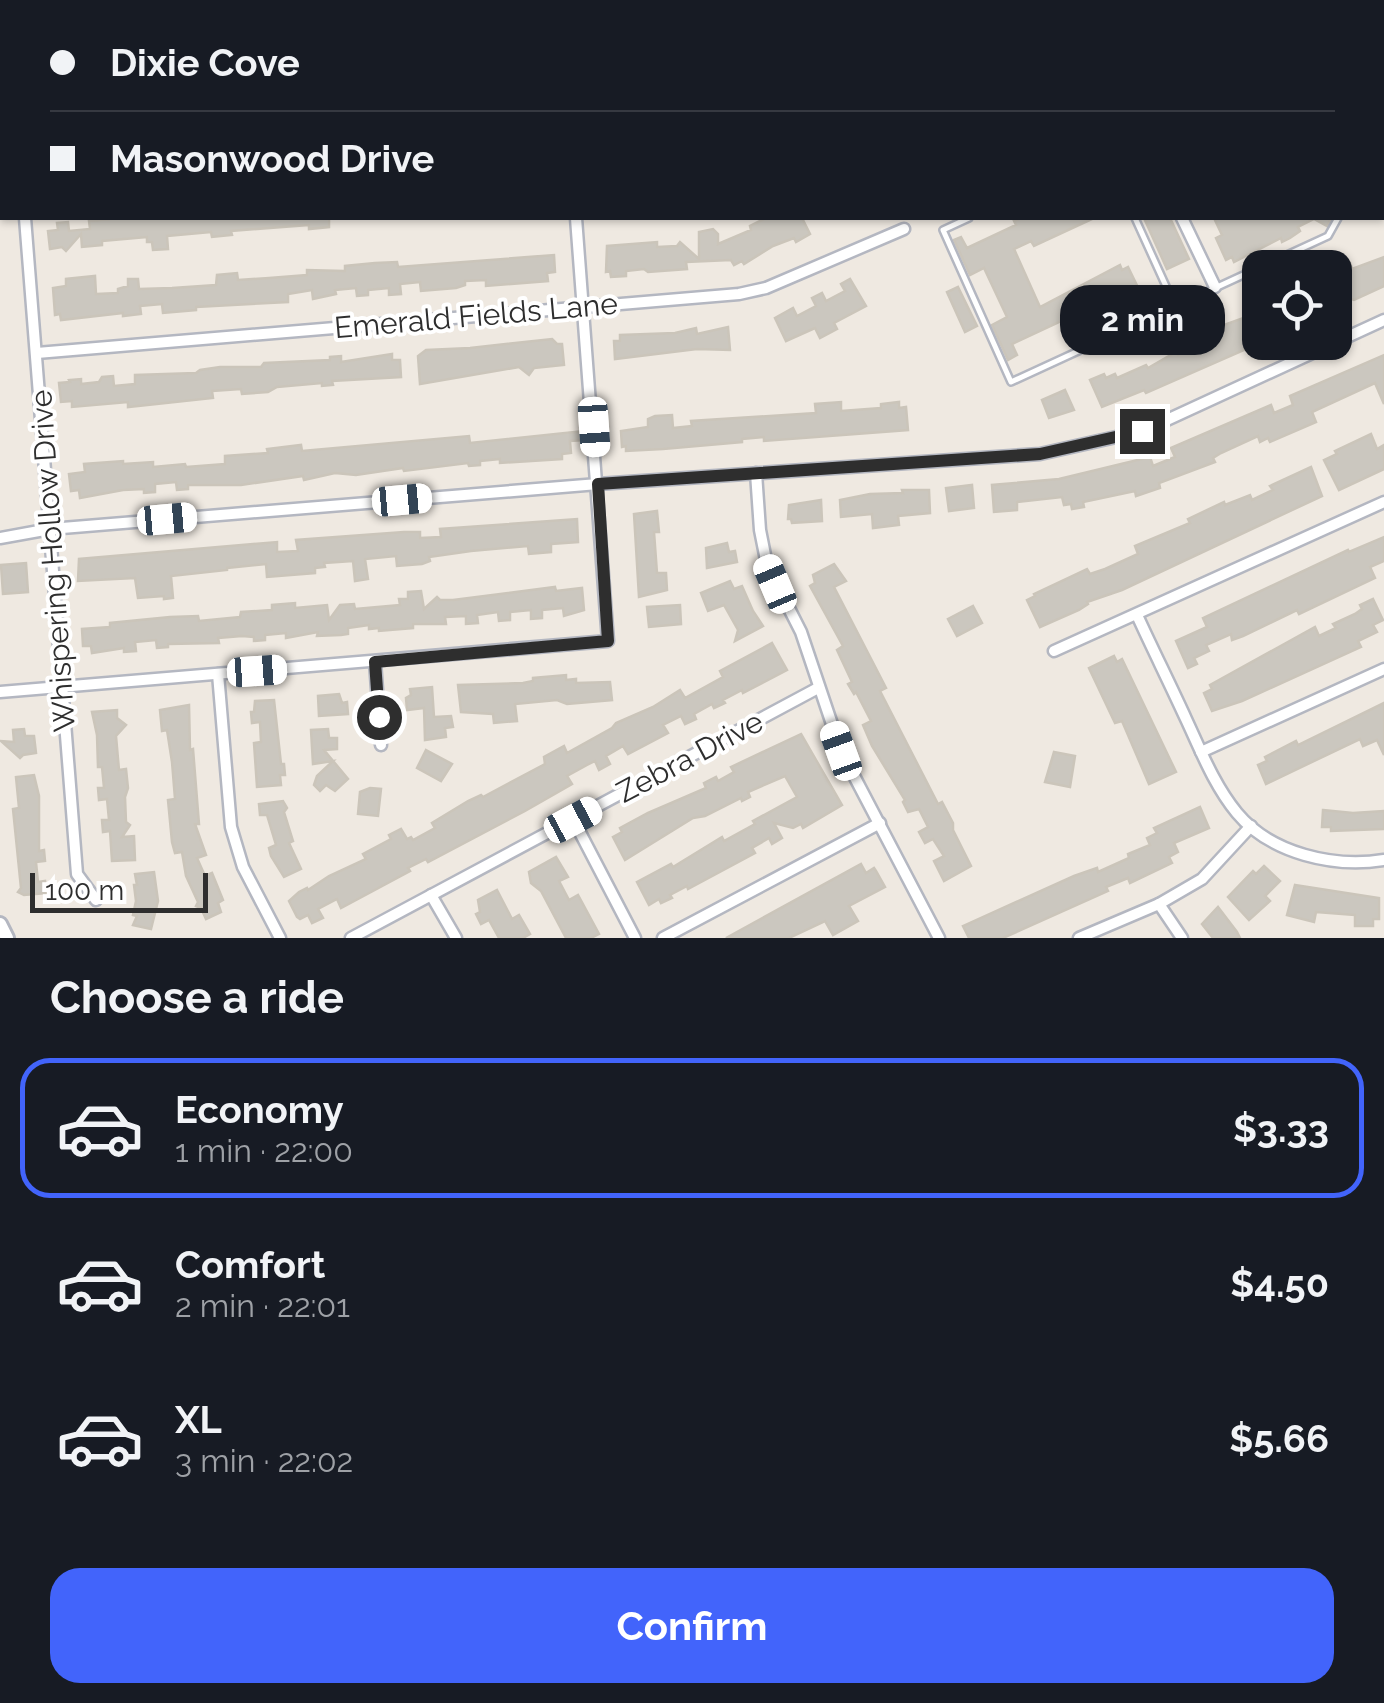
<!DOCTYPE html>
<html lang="en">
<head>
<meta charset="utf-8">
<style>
	body { margin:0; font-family:Raleway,sans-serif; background:#20242c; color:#f1f3f6; height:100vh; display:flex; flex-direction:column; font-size:38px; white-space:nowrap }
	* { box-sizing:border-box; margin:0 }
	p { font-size:32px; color:#9ea1a6 }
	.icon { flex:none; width:55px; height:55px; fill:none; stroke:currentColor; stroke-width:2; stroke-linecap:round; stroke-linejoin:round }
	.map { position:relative; height:938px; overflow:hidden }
	.panel { display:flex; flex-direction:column; background:#171b24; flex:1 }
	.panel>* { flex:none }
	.guide { position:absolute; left:0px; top:0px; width:1385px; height:220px; box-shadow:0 2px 8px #0004; display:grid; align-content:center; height:220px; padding:0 50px; background:#171b24 }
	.fabs { position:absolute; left:1242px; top:250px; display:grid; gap:20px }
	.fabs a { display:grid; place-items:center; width:110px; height:110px; border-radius:20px; background:#171b24; box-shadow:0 2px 8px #0004; font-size:50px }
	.scale { position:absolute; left:30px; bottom:25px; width:178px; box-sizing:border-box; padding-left:10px; border:5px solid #2e2e2e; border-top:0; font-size:28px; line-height:35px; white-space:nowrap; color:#2e2e2e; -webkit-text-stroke:8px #fff; paint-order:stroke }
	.end { position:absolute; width:45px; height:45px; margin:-22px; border:12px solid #2e2e2e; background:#fff; box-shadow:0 0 0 5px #fff }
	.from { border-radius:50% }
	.bubble { position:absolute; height:70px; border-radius:30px; background:#171b24; box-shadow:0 2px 8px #0004; font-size:32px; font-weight:700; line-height:70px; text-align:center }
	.car { position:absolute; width:30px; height:60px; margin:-30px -15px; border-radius:12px; box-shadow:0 0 8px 2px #0007; background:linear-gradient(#fff 24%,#345 0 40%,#fff 0 76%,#345 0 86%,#fff 0) }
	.guide b { display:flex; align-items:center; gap:35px; height:95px; font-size:38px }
	.guide b+b { border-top:2px solid #363941 }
	.guide i { width:25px; height:25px; background:#f1f3f6 }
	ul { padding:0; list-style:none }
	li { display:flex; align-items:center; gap:30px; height:140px; margin:0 20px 15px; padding:0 30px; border:5px solid transparent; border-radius:30px }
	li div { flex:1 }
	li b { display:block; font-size:38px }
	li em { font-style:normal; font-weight:700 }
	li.current { border-color:#4264fb }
	li>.icon { width:90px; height:90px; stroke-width:1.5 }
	h2 { padding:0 50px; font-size:45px; line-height:120px }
	.cta { display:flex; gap:20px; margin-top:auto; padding:20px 50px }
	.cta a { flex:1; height:115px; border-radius:30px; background:#4264fb; color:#fff; font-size:40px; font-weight:700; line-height:115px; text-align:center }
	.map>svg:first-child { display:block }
	.building { fill:#cbc7bf; stroke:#cbc5ba; stroke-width:2.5 }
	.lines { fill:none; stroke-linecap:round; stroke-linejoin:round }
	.service-casing { stroke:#b4b7c1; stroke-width:10 }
	.minor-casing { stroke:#b4b7c1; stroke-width:15 }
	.tertiary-casing { stroke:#b4b7c1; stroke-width:18 }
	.service { stroke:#fff; stroke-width:5 }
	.minor { stroke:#fff; stroke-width:10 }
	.tertiary { stroke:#fff; stroke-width:12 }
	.route { stroke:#2e2e2e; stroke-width:12 }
	.labels { text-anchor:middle; stroke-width:8; stroke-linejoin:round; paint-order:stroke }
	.street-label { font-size:30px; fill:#2e2e2e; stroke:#fff }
</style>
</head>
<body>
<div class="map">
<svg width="1384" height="938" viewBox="0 0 1384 938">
	<rect width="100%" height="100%" fill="#efe9e1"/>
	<g class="building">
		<path d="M122,218H329V227L309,229V225L231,231L232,235L212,237L211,232L167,236L168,249L153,250L152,242H147V237L102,241V245L82,247L81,234L66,251L62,247L50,249L48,231L58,230L57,223L68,222L69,231L90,229L89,221Z"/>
		<path d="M766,218H802L810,234L796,242L794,238L773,246L744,264L742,261L734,265L731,260L686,262L687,269L648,272L644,269L626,271V276L611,277L610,271L606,272L607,246L657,242V247L677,246L680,242L699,259V232L713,229L718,234V244L751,230L750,226Z"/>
		<path d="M1021,218H1094L1034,246L1031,241L1014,249L1040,307L1120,265L1122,270L1128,267L1146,304L1150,302L1153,310L1105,331L1098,314L1071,327L1069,322L1062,324L1061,321L1012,344L1017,355L1008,360L992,325L1007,317L984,268L970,275L954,240L961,237L967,248L1016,225L1014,221Z"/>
		<path d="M1144,218H1170L1189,259L1167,269Z"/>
		<path d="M1214,218H1331L1327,226L1314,219L1298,227L1300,231L1290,238L1282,242L1281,238L1234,262L1232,257L1226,260L1216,238L1222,235Z"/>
		<path d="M554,255L555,272L547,273L548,281L486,286V280L465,281V285L456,288L421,291L420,282L400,284L401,294L389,295V288L368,290V295L357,296L356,288L335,290L336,294L313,299L312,290L288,294V302L196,307V310L163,313L162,304L140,306L141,314L123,316V313L61,320L60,314L55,315L53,288L66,286V279L95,276L96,294L118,293V289L128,286V279H138L139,289L172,288L216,285L217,275L237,273L238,280L269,278L307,275V270L345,271V266L375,263L397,262L398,267Z"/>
		<path d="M1384,257V286L1354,300L1346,297L1341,299L1335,285V269L1350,263L1352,269Z"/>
		<path d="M850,279L866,306L834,323L837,329L820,338L815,328L786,341L775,318L793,308L797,316L816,306L812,298L822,293L826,301L845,291L841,284Z"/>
		<path d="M958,287L977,326L965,332L947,292Z"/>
		<path d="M1260,312V343L1146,393L1144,390L1102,407L1090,380L1104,374L1106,378L1115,374L1117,378L1146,365L1148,368L1176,352L1178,355L1214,340L1210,330Z"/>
		<path d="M728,327L730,350L697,349L615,359L614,341H620V335L675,333L696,328L697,334Z"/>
		<path d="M552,339L557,344H562L564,365L534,368L529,375L519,367L420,384L418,356L426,350L470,348Z"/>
		<path d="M392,354V360H400L401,377L332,381L333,385L322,386V383L277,387L268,392L242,394L241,389L212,391L213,398L128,407V402L72,407V401L61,402L59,383L70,382L69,380L81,379V384L99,382L102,377L113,376L114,386L135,384V375L196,373L200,370L220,367H261L264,363L330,360V357L341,356V362Z"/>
		<path d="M1384,355V404L1375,383L1312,412L1316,422L1270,442L1268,438L1260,442L1258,436L1221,453L1213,458L1215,462L1159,483L1160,488L1136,496L1135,491L1083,502L1084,507L1072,509L1071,504L1064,505L1062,497L1017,502V510L994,512L992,485L1059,479L1150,457L1153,466L1175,457L1171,448L1271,405L1274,413L1293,405L1290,396Z"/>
		<path d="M1065,390L1074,410L1049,418L1042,400Z"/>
		<path d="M841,402V411L881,408V404L899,402V408L906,407L908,430L764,441V437L742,439V442L663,449L626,451V446L622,447L621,431L648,427V419L655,416L672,415L673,428L692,426L691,421L816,413L815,404Z"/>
		<path d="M583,431L584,440L570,441L571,453L562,454V459L500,463V459L480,461V465L469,466L468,463L404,471L403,468L356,475L335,473L304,480L303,476L241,485H188V489L177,490L176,482L155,484V492L144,493V489L123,490L80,498L79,490L71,491L69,474L85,472L84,464L123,461V464L153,462V467L185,464L186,467L225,464V456L268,453L267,449L301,445L302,451L469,436L470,443Z"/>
		<path d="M1371,434L1377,449L1384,445V469L1339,490L1324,460L1337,454L1335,451Z"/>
		<path d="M1311,467L1322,496L1122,590L1087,602L1088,604L1079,610L1040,627L1027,600L1035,596L1034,594L1087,569L1090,574L1105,569L1138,554L1135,546L1190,523L1188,519L1224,502L1225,505L1250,495L1252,500L1273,490L1270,486Z"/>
		<path d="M972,485L974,508L949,511L946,488Z"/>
		<path d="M902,490H929L930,513L898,516L899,525L873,528L872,514L841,517L840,500L870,494L903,493Z"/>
		<path d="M821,500L822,521L792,523L791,519H788L789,505Z"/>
		<path d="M657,511L659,532H654L657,573H666L667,590L639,597L634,514Z"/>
		<path d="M577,519L578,542L551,544V552L529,554L528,546L471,551L429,557L430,561L422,564L397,566L396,556L365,559L368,579L355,581L353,561L324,563L325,567L315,568V573L267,577L266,564L227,568V570L171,576L173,598L164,599V596L138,598L135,578L78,581L79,559L277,542V552L298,551L296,540L404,532H420V538L441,537L440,529Z"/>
		<path d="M1384,537V561L1370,567L1375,578L1299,614L1297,610L1243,636L1232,640L1231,634L1206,645L1209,651L1194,658L1197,664L1188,668L1176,641L1207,627L1203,618L1348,550L1349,552Z"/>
		<path d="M727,543L729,552L735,551L737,562L707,568L706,548Z"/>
		<path d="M26,563L28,592L3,594L1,565Z"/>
		<path d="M834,564L846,581L834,587L886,688L880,691L938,804L942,802L953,823V830L971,866L944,881L934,861L944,856L933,839L925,843L919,832L928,827L919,809L908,812L903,802L905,800L872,746L863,725L871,721L856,692L854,694L848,684L852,682L837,650L843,646L810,586L815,583L813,575Z"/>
		<path d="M730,581L734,589L742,586L753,611L763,626L735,641L738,630L724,605L708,611L701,593Z"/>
		<path d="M555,587L556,591L582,588L584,610L564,616L563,608L542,610V618L531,619V610L510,612V620L499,621L498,612L477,615L478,623L466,624V616L445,617L446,624H413V628L379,631V628L369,629V625L348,628V634L341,635L317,636L318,632L286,638V633L265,635V640L254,641V637L242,636L218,638L219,643L168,644V647L157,648L156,640L135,642L136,651L124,652V648L92,653L91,646H83L82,629L110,627V623L170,617L198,616L199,621L240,617L241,612L272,610V605L295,603V608L327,605L329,620L340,605L354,604L355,609L400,605L399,599H408V592L421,591L424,609L437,597L440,600H453Z"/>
		<path d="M1373,599L1383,620L1373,625L1377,632L1358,641L1361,647L1242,701L1212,711L1204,693L1212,689L1210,685L1315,627L1319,636L1336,628L1333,624L1355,614L1362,609L1360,605Z"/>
		<path d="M680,605L681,624L649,627L647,607Z"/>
		<path d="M973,606L982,623L957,636L948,619Z"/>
		<path d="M772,643L787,670L743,693L742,690L723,700L725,703L714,708L712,704L694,714L696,719L685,724L681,716L663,725L668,733L628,754L623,746L606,756L610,764L599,770L595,761L587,765L567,776L572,784L525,811L428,862L426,859L408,868L410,871L341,908L337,899L318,909L323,918L312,923L308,915L300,919L297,917L289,901L299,892L307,888L308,890L329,876L366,859L363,854L391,839L389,835L401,829L407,839L411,837L413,840L435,828L432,823L468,801L481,795L483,797L545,764L544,757L564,746L567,753L612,728L616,723L653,707L680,690L685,698L723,677L720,671Z"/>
		<path d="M1114,656L1117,662L1122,659L1176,772L1149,784L1122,721L1115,723L1089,668Z"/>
		<path d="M566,675V680L576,679V683L610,682L612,700L567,704L557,700L515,704L517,721L494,723L493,714L461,712L458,685L523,683L533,681V678Z"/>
		<path d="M432,687L434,717L451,716L453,727L445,728L446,737L425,740L424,708L407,710L406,698L411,695L410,689Z"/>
		<path d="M339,694L342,703L347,702L348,714L319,716L318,696Z"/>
		<path d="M274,700L281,764H284L285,775H280L281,785L257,787L254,743L261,742L260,722L252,723L251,712H254L255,701Z"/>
		<path d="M1384,703V755L1377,740L1363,746L1360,739L1266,784L1258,765L1267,761L1265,757L1296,741L1298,745Z"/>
		<path d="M189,705L190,750L193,749L199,824H195L206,855L197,858L205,876L212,873L223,900L218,903L221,912L206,919L201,908L196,906L198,902L186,876L182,852L175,853L172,842L168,800L175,799L172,762L167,730L162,731L160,710Z"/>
		<path d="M117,710V718L126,725L116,736L119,770L126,769L128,788L125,797L126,822L130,825L122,837L134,836L135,860L112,861L110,831L103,832L102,820H109L107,799L99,800L98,788H104L102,767H98L97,735L92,712Z"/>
		<path d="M24,729L25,736H34L36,753L23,755L20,758L1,741L14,742L13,730Z"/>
		<path d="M328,729L329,738H337V749L324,750L348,779L335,791L326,785L320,791L314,785L317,776L333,761L313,764L311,730Z"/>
		<path d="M801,734L842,805L803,828L801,824L793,828L774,823L782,838L772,844L769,838L752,848L755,853L688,889L687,886L670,895L672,898L661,903L659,899L649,905L637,882L671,864L673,867L722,837L724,841L755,824L753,821L797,797L785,776L748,792L750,797L742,801L741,798L705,816L693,818L625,860L613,837L622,832L620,828L648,813L706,788L704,783L716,777L718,781L734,772L731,767Z"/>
		<path d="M426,750L452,764L441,781L417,768Z"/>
		<path d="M1054,752L1075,756L1070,787L1045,782Z"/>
		<path d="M34,775L39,796V851L44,850L45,861L36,862L38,882L45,881L46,893L24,895L18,892L21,888L13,809L19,808L16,777Z"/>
		<path d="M370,788L381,789L378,816L358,814L360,792Z"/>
		<path d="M283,801L287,808L284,812L293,841L289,843L301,869L284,877L271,856L269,848L276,845L267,815H260L259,804Z"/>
		<path d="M1200,807L1209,828L1174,843L1178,852L1169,857L1172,863L1130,883L1128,878L1106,887L1108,891L1003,938H969L963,926L1074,876L1097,868L1098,872L1129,858L1128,854L1150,845L1147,838L1157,833L1154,828Z"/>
		<path d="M1323,810L1353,813L1384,811V829L1331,831V827H1322Z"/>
		<path d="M556,857L568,877L559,881L569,900L578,895L599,934L591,938H566L541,891L531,883L529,872Z"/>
		<path d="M861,864L866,873L874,868L876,871L885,887L849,906L858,921L833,935L825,921L789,938H726Z"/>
		<path d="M1264,866L1280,881L1265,896L1270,901L1249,920L1228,897L1253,871L1256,874Z"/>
		<path d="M154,872L158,901L151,929L133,925L137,916L133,915L136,901L134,885H137L135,874Z"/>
		<path d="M1295,885L1379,898V919H1373V926H1355V915L1316,912L1314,922L1287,915Z"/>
		<path d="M497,890L512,919L519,915L530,934L523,938H499L489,920L481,924L476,914L480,912L478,900Z"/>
		<path d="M1218,907L1237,932L1240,938H1213L1202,924Z"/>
	</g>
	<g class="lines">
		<defs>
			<g id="service">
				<path d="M1382,127H1384"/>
				<path d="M969,218L943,230L1011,382L1328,236L1338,218"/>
				<path d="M1135,218L1175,306"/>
			</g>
			<g id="minor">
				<path d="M559,0V2"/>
				<path d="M1257,0L1258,2"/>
				<path d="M485,2L519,0"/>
				<path d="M1335,2L1340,0"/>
				<path d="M25,218L77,874L96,900"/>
				<path d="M1182,218L1215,287"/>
				<path d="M37,353L739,294L766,288L904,229"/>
				<path d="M756,473L760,530L767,565L801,632L841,751L939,938"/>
				<path d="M0,538L50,529L598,484L1040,454L1143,431L1384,320"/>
				<path d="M1137,615C1153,650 1170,684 1186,719C1201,751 1214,785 1237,813C1271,854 1334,868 1384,860"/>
				<path d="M1054,651L1384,502"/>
				<path d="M375,662L381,745"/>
				<path d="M218,674L231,827L243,867L280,938"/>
				<path d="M0,692L608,641L576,218"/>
				<path d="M1201,752L1384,669"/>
				<path d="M573,819L635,938"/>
				<path d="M431,895L456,938"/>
				<path d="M1159,904L1182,938"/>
				<path d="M351,938L818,688"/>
				<path d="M663,938L880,823"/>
				<path d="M1079,938L1159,904L1202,879L1251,826"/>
			</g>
			<path id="tertiary" d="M0,924L7,938"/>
		</defs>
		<use href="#service" class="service-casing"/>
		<use href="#minor" class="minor-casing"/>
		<use href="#tertiary" class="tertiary-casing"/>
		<use href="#service" class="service"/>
		<use href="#minor" class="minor"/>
		<use href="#tertiary" class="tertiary"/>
	</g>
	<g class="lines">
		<path class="route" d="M379,717L375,662L608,641L598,484L1040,454L1142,431"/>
	</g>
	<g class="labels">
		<g class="street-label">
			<text transform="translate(476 316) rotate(-5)" y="10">Emerald Fields Lane</text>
			<text transform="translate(53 561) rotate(-94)" y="10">Whispering Hollow Drive</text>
			<text transform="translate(690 757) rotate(-28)" y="10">Zebra Drive</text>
		</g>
	</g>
</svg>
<div class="fabs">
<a><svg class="icon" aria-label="locate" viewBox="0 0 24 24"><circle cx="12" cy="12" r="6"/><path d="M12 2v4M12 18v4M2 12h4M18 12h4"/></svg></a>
</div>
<div class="scale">100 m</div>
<i class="end from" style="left:379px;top:717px"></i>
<i class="end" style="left:1142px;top:431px"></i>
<div class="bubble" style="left:1060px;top:285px;width:165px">2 min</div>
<i class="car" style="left:594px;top:427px;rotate:176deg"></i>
<i class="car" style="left:402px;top:500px;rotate:85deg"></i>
<i class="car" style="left:167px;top:519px;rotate:85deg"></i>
<i class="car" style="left:775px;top:584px;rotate:337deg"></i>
<i class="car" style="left:257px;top:671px;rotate:86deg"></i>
<i class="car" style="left:841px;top:751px;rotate:340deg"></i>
<i class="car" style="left:573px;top:820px;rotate:62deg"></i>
<div class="guide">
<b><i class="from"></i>Dixie Cove</b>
<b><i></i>Masonwood Drive</b>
</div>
</div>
<section class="panel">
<h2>Choose a ride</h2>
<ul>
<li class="current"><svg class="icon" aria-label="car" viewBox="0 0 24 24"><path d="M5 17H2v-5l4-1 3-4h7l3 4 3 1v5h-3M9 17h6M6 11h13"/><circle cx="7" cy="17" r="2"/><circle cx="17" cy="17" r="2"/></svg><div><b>Economy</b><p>1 min · 22:00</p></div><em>$3.33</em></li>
<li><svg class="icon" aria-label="car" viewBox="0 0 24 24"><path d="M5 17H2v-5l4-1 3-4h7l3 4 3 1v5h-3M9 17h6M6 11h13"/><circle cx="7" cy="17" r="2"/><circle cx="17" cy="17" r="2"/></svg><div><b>Comfort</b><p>2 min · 22:01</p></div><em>$4.50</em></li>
<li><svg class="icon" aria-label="car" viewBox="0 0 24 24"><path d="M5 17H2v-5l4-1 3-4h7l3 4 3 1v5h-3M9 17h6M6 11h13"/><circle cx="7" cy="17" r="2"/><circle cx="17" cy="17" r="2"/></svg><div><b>XL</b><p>3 min · 22:02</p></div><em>$5.66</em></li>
</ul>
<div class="cta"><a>Confirm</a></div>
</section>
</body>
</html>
